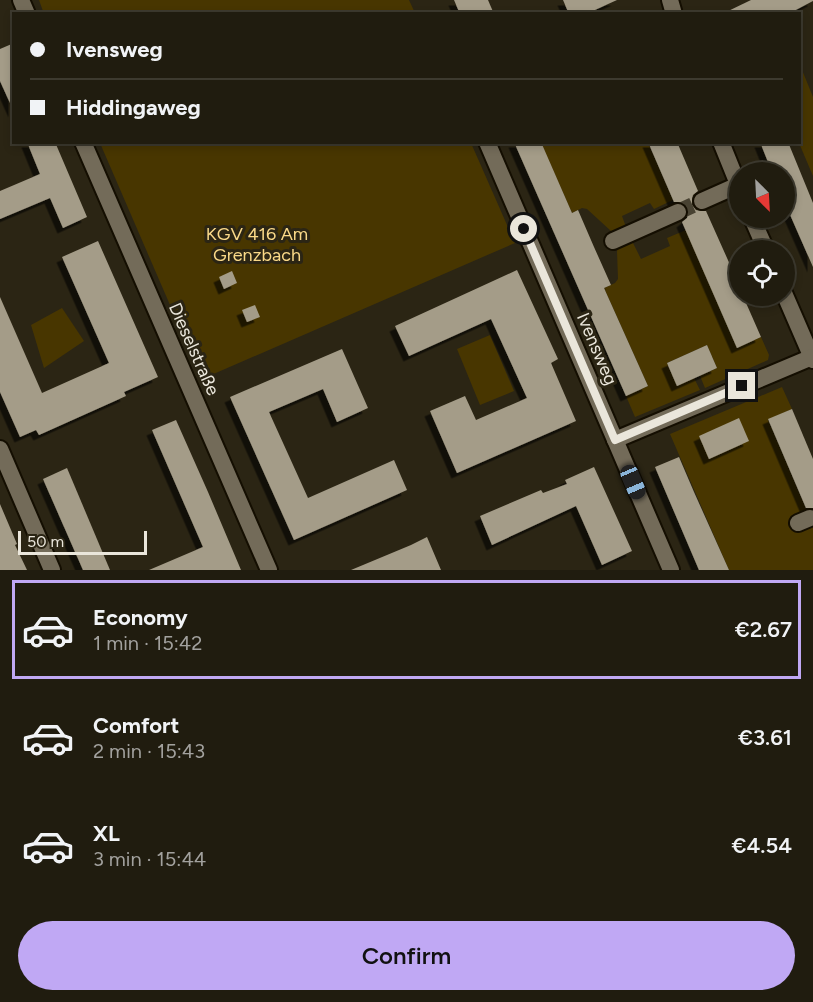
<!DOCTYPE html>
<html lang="en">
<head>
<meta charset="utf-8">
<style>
	body { margin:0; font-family:Figtree,sans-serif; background:#2d291d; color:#f1f3f6; height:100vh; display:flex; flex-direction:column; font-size:22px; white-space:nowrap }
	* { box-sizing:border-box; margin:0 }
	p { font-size:20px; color:#a2a19e }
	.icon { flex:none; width:33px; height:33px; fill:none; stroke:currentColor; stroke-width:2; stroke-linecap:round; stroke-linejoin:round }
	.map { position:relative; height:570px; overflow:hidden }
	.sheet { display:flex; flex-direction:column; background:#201c0f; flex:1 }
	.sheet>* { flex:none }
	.top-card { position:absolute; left:12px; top:12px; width:789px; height:132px; border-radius:0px; box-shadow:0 3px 9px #0003,0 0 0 2px #3d3a2f; display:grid; align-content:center; height:132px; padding:0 18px; background:#201c0f }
	.needle { width:39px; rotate:156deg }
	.fabs { position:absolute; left:729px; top:162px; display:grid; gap:12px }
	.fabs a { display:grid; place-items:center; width:66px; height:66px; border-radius:50%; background:#201c0f; box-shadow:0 3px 9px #0003,0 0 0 2px #3d3a2f; font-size:30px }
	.scale { position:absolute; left:18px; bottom:15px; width:129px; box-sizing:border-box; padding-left:6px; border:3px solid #eae6db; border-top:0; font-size:16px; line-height:21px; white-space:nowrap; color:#eae6db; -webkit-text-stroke:4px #2b2514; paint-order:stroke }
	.end { position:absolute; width:27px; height:27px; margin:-14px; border:8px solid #eae6db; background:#111; box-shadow:0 0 0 3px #111 }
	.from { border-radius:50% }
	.car { position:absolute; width:18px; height:36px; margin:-18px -9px; border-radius:8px; box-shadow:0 0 4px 2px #0007; background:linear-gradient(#222 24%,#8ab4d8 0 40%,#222 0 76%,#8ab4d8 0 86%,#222 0) }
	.top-card b { display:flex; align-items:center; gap:21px; height:57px; font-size:22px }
	.top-card b+b { border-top:2px solid #3d3a2f }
	.top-card i { width:15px; height:15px; background:#f1f3f6 }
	ul { padding:10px 0 0; list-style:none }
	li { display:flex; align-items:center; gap:18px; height:99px; margin:0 12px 9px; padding:0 6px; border:3px solid transparent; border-radius:0px }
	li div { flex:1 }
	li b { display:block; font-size:22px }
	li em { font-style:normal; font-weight:600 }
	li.selected { border-color:#c0a8f4 }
	li>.icon { width:54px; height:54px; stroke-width:1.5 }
	.primary-button { display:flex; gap:12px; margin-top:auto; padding:12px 18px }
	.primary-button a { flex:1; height:69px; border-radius:36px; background:#c0a8f4; color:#111; font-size:24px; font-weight:600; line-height:69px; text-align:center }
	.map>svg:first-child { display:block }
	.green { fill:#483600 }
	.building { fill:#a49c88; filter:url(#shadow) }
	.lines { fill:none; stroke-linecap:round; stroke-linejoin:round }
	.minor-tunnel { stroke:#484232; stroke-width:16; stroke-dasharray:16 8; stroke-linecap:butt }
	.minor-casing { stroke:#140e01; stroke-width:20 }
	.minor { stroke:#736b59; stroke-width:16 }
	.route { stroke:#eae6db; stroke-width:8 }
	.labels { text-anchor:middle; stroke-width:6; stroke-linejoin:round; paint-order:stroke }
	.park-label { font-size:18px; fill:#fad988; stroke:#2b2514 }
	.street-label { font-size:18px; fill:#eae6db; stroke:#2b2514 }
</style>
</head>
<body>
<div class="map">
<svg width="813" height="570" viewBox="0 0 813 570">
	<defs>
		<filter id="shadow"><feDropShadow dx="-5.5" dy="5.5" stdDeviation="0" flood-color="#0009"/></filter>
	</defs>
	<rect width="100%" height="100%" fill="#2b2514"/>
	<g class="green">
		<path d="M39,0H409L415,13L44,14Z"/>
		<path d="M800,65L813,97V176L799,143Z"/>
		<path d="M100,143H471L515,243L202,379Z"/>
		<path d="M541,143H648L673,200L654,209L650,203L622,216L626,227L616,232L611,231L587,209L582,208L572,213Z"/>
		<path d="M686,230L737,348L761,337L769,355L768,360L705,388L700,376L717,368L707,345L667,363L677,386L694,378L700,390L635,417L626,396L648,386L604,288L615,283L618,279L617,251L618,247L631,239L641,259L670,246L667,238Z"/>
		<path d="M62,308L84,341L44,368L31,325Z"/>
		<path d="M490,335L514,391L480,405L457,349Z"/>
		<path d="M782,387L792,409L768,420L813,525V570H729L670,434Z"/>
	</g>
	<g class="building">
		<path d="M454,0H488L494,14H460Z"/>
		<path d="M563,0H617L586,14H569Z"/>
		<path d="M751,0H813V1L788,14H722Z"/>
		<path d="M14,43V112L0,81V49Z"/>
		<path d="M27,142H55L87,217L63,228L50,198L0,219V191L40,174Z"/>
		<path d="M514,142H541L572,213L578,210L594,247L611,285L604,288L648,386L626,396Z"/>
		<path d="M648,142H677L698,191L693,195L692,199V205L696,210L701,211H706L740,287V296H743L761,337L737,348L682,222L687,218L688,214V208L684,203L678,202H674Z"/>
		<path d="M760,142H788L813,203V267L784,201V172H772Z"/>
		<path d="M98,241L158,377L124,392L126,396L39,435L36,430L20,437L0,392V297L42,393L109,363L62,257Z"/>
		<path d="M517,270L558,359L551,363L576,421L457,473L430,411L465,396L476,420L527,398L491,319L409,356L395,326Z"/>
		<path d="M232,271L237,283L224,289L219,277Z"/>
		<path d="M255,305L260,317L247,322L242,310Z"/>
		<path d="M707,345L717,368L677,386L667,363Z"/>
		<path d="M342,349L368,408L337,422L323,389L269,412L308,498L394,460L407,490L294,540L230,397Z"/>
		<path d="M792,409L813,459V508H806L768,419Z"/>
		<path d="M739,418L749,441L709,459L699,436Z"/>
		<path d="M176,420L208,492L241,570H149L203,547L152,430Z"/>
		<path d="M679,457L694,492L729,570H699L655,467Z"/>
		<path d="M594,467L632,551L602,565L576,506L492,545L480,516L541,490L543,493L567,484L565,480Z"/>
		<path d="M67,468L110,570H83L43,479Z"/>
		<path d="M0,504L17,544L15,545L27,570H0Z"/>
		<path d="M427,537L441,570H351L411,545Z"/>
	</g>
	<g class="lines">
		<path class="minor-tunnel" d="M678,212L702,201"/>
		<defs>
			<g id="minor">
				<path d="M21,0L27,14"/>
				<path d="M670,0L674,14"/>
				<path d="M83,142L269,570"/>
				<path d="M487,142L671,570"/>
				<path d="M721,142L740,189"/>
				<path d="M702,201L738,185"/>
				<path d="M752,218L766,250"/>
				<path d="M613,241L678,212"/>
				<path d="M784,293L813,360"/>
				<path d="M615,440L812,357"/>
				<path d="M0,449L52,570"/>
				<path d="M798,523L810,518"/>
			</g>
		</defs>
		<use href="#minor" class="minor-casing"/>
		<use href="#minor" class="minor"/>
	</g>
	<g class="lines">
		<path class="route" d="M524,229L615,440L742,386"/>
	</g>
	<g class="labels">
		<g class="park-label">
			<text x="257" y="240">KGV 416 Am<tspan x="257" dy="21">Grenzbach</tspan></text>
		</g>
		<g class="street-label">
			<text transform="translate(194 349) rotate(66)" y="6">Dieselstraße</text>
			<text transform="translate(597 349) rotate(67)" y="6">Ivensweg</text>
		</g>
	</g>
</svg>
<div class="fabs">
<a><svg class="needle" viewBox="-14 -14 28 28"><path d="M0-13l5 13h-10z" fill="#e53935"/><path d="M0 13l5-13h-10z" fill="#a2a19e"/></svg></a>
<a><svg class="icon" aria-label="locate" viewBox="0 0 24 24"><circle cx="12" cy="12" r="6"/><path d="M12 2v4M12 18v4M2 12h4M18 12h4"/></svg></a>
</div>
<div class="scale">50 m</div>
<i class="end from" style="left:524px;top:229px"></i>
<i class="end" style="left:742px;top:386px"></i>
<i class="car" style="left:633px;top:482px;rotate:157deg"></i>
<div class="top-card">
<b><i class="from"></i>Ivensweg</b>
<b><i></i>Hiddingaweg</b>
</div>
</div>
<section class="sheet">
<ul>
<li class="selected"><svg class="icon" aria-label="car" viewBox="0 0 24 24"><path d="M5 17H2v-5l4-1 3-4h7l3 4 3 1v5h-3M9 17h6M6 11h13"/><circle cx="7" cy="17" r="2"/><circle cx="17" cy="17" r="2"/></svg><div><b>Economy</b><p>1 min · 15:42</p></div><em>€2.67</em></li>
<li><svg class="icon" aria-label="car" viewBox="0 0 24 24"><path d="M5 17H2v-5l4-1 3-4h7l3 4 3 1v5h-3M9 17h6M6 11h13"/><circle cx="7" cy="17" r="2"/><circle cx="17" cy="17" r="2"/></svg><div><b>Comfort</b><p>2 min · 15:43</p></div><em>€3.61</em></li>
<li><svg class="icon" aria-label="car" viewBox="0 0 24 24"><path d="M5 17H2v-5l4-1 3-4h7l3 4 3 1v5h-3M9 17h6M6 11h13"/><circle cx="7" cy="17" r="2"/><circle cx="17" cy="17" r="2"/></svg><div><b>XL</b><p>3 min · 15:44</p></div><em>€4.54</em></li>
</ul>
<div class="primary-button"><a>Confirm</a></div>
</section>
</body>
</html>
